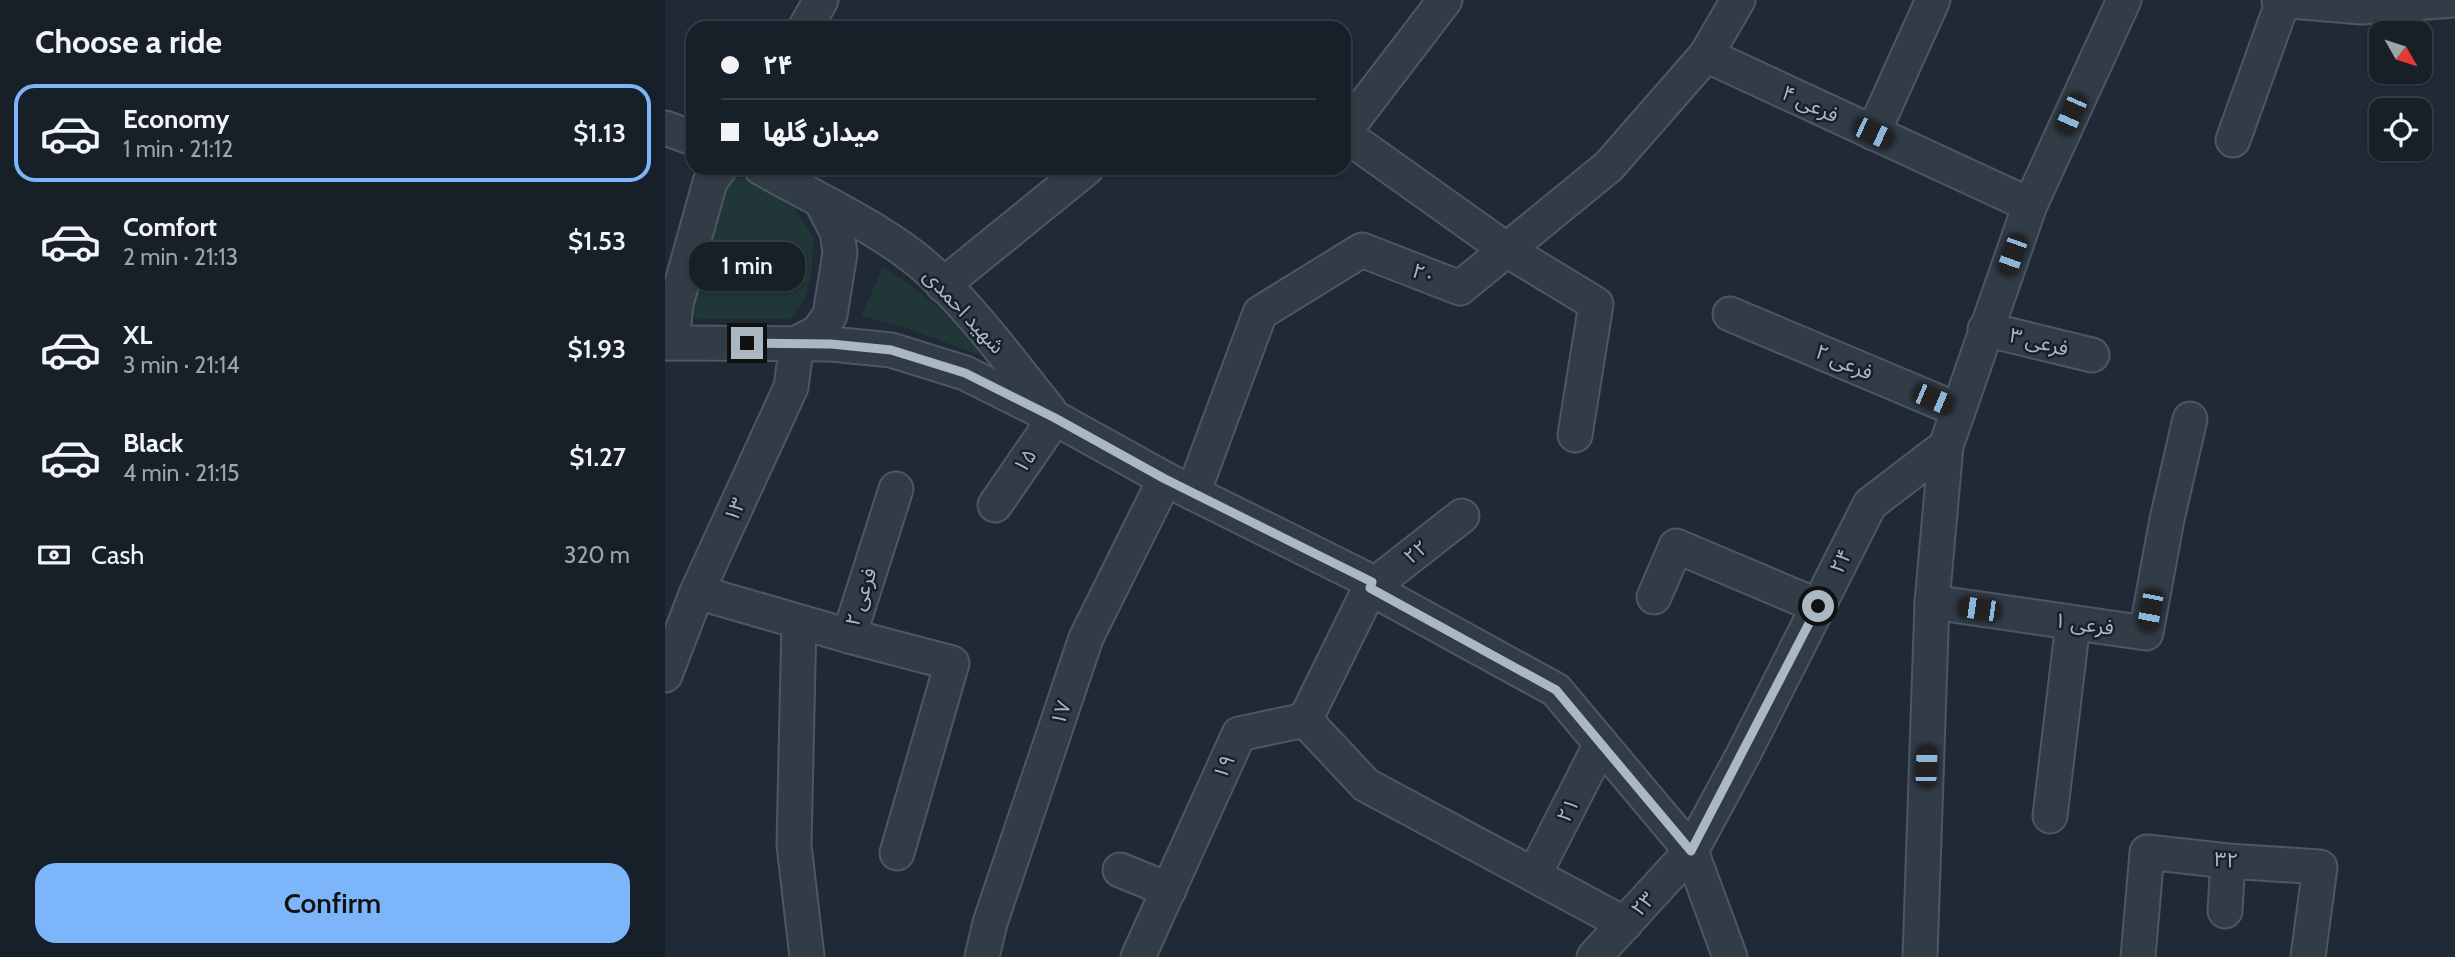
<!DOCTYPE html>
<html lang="en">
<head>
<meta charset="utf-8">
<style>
	body { margin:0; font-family:Cabin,"Noto Sans Arabic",sans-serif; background:#242d34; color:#f1f3f6; height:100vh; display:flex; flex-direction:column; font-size:26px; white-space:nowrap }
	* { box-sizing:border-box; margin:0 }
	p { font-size:23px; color:#9ea3a8 }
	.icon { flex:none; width:38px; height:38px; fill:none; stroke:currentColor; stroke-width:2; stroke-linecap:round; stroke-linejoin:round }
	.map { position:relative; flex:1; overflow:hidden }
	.details { display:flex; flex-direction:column; background:#172028; width:665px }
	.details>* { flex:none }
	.top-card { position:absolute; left:21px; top:21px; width:665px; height:154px; border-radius:21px; box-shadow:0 2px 5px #0004,0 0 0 2px #363e45; display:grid; align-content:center; height:154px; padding:0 35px; background:#172028 }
	.needle { width:46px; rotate:129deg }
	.controls { position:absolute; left:1704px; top:21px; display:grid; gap:14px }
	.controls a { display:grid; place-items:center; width:63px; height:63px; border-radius:14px; background:#172028; box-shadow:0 2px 5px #0004,0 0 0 2px #363e45; font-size:35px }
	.end { position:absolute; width:32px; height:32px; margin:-16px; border:9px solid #acb7c4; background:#111; box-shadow:0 0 0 4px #111 }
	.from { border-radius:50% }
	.bubble { position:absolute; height:49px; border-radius:21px; background:#172028; box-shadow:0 2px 5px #0004,0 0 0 2px #363e45; font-size:23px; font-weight:600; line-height:49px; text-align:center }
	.car { position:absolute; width:21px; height:42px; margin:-21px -10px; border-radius:9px; box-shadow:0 0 5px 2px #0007; background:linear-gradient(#222 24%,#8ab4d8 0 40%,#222 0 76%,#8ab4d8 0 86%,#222 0) }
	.top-card b { display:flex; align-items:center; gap:24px; height:66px; font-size:26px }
	.top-card b+b { border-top:2px solid #363e45 }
	.top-card i { width:18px; height:18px; background:#f1f3f6 }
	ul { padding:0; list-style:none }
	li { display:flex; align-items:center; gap:21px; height:98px; margin:0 14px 10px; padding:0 21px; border:4px solid transparent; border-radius:21px }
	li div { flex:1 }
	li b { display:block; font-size:26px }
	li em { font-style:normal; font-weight:600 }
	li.on { border-color:#7cb5f9 }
	li>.icon { width:63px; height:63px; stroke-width:1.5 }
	h2 { padding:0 35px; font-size:32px; line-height:84px }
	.pay { display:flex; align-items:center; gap:18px; height:77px; padding:0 35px; font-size:26px }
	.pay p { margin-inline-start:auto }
	.button { display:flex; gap:14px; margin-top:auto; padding:14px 35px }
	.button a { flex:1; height:80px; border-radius:21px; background:#7cb5f9; color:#111; font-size:28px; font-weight:600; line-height:80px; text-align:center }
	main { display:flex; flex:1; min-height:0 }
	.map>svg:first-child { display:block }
	.green { fill:#213637 }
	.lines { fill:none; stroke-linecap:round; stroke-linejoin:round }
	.minor-casing { stroke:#4d5762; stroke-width:37 }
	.minor { stroke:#323c46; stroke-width:33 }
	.route { stroke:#acb7c4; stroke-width:9 }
	.labels { text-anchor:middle; stroke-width:5; stroke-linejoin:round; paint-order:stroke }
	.street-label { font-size:21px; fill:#acb7c4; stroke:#18212b }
</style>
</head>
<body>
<main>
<section class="details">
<h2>Choose a ride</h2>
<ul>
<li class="on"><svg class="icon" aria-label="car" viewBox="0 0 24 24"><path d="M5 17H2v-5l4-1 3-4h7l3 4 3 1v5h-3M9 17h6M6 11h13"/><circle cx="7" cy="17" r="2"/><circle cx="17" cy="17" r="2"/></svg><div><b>Economy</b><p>1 min · 21:12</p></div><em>$1.13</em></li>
<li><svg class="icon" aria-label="car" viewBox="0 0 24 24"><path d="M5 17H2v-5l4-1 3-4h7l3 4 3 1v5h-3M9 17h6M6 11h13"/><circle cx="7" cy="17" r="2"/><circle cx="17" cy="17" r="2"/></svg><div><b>Comfort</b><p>2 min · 21:13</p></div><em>$1.53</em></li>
<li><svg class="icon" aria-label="car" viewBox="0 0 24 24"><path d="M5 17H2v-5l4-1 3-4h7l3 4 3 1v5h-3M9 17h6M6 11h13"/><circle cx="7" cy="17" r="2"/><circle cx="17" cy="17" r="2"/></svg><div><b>XL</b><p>3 min · 21:14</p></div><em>$1.93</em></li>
<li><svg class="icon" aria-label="car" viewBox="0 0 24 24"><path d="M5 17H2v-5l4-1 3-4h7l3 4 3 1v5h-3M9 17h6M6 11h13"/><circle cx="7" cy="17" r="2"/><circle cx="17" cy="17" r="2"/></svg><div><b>Black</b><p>4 min · 21:15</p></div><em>$1.27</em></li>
</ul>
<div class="pay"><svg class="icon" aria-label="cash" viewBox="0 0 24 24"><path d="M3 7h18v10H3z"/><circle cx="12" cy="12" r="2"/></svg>Cash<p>320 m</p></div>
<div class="button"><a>Confirm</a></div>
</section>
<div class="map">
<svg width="1790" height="957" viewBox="0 0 1790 957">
	<rect width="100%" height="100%" fill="#1f2a36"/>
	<g class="green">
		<path d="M81,178L101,182L129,207L148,237L147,270L140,299L125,319H35L26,316L23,306L58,187L68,180Z"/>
		<path d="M218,267C260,294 286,315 316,356L242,328L196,316Z"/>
	</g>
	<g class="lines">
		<defs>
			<g id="minor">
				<path d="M1614,0L1696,7L1788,0"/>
				<path d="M140,28L156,0"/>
				<path d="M1041,55L1365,205"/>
				<path d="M0,128L28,138"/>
				<path d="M679,132L780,0"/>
				<path d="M1208,133L1268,0"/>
				<path d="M679,134L842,250L931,304L910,435"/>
				<path d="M1568,140L1618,1"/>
				<path d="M96,168C149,198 222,231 265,271C310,313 346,363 384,410"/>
				<path d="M278,285L422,168"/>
				<path d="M1065,314L1293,410"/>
				<path d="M1320,329L1427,355"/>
				<path d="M0,343L166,344L226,350L300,373L390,418L500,479L707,582L705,588L891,690L1026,851L1065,957"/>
				<path d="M7,343L11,304L45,182L55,168"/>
				<path d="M132,343L153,332L165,315L175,253L172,232L156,201"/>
				<path d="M528,493L595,313L697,250L795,288L944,166L1041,55L1073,0"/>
				<path d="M330,505L390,418"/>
				<path d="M32,592L184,636L231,489"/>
				<path d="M989,597L1011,546L1153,606"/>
				<path d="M1267,602L1481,633L1502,519L1525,419"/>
				<path d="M134,622L129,845L142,957"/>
				<path d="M184,636L287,663L232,853"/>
				<path d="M0,675L32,592L126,387L132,343"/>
				<path d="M640,720L701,785L960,924"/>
				<path d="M1385,816L1408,623"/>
				<path d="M455,870L504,890"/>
				<path d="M869,875L936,744"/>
				<path d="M1560,911L1563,861"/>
				<path d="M317,957L325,923L421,638L500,479"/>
				<path d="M473,957L574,734L640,720L705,588L797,516"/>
				<path d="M929,957L1026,851L1079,753L1205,504L1281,446"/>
				<path d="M1255,957L1267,602L1281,446L1365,205L1459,0"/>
				<path d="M1473,957L1482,852L1563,861L1655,867L1643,957"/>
			</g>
		</defs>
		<use href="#minor" class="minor-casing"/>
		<use href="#minor" class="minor"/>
	</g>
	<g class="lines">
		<path class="route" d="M82,343L166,344L226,350L300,373L390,418L500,479L707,582L705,588L891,690L1026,851L1153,606"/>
	</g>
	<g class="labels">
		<g class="street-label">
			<text transform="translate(1145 104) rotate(25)" y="7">فرعی ۴</text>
			<text transform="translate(759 274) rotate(22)" y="7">۲۰</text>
			<text transform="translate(299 311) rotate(47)" y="7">شهید احمدی</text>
			<text transform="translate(1374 342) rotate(14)" y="7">فرعی ۳</text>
			<text transform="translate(1179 362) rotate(23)" y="7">فرعی ۲</text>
			<text transform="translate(360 461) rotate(-56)" y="7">۱۵</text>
			<text transform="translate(70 510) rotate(-65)" y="7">۱۳</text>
			<text transform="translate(751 552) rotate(-38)" y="7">۲۲</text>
			<text transform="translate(1176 561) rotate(-63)" y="7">۲۴</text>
			<text transform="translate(196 597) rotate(-72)" y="7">فرعی ۲</text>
			<text transform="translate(1419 624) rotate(8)" y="7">فرعی ۱</text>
			<text transform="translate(396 713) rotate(-71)" y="7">۱۷</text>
			<text transform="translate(559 767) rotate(-66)" y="7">۱۹</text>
			<text transform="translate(903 810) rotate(-63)" y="7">۲۱</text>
			<text transform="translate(1561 860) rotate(5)" y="7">۳۲</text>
			<text transform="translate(978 904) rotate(-48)" y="7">۲۳</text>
		</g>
	</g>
</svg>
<div class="controls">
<a><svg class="needle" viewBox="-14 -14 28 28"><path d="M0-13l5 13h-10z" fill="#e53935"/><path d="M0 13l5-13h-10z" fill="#9ea3a8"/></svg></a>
<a><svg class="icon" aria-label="locate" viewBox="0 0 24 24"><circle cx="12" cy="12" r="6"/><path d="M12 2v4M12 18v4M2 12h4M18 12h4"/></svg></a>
</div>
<i class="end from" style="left:1153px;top:606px"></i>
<i class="end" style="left:82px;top:343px"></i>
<div class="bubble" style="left:24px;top:242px;width:116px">1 min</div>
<i class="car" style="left:1406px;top:114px;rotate:204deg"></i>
<i class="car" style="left:1208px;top:133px;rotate:115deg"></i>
<i class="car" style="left:1347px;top:255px;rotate:200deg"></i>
<i class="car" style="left:1268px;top:399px;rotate:113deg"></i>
<i class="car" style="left:1314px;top:609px;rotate:278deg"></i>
<i class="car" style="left:1485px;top:610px;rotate:191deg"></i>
<i class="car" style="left:1261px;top:766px;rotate:2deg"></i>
<div class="top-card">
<b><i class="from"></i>۲۴</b>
<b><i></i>میدان گلها</b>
</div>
</div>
</main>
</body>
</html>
